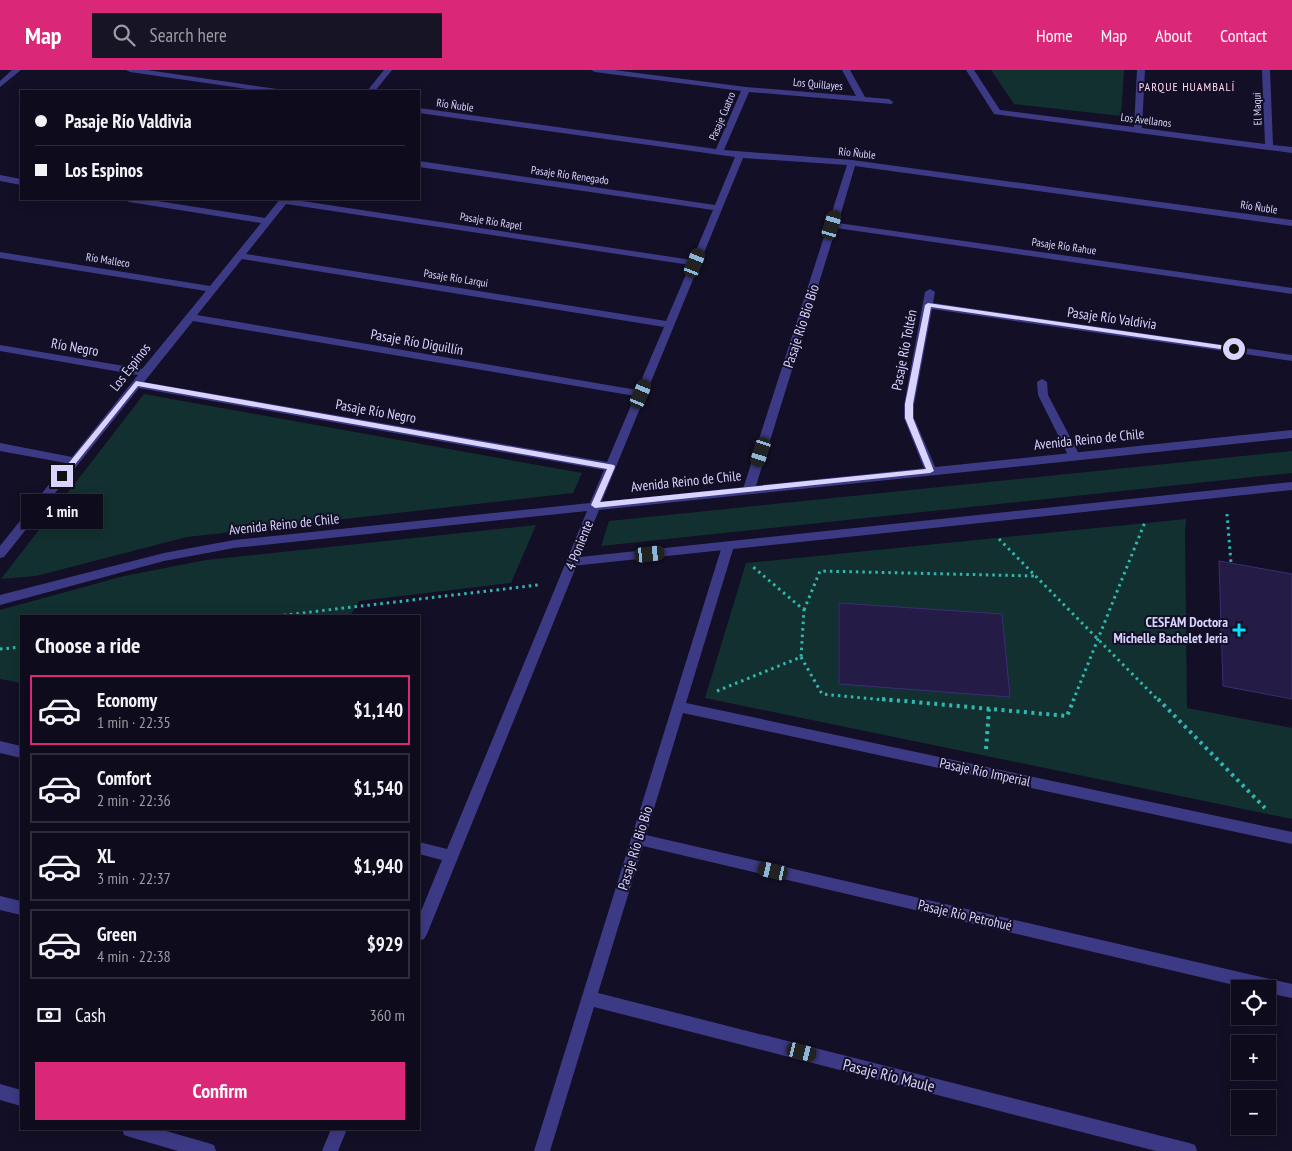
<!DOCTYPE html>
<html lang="en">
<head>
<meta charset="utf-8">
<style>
	body { margin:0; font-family:"PT Sans Narrow",sans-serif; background:#171425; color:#f1f3f6; height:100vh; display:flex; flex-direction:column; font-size:19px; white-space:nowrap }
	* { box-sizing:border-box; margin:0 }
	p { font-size:16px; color:#9b9ba3 }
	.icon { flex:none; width:28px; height:28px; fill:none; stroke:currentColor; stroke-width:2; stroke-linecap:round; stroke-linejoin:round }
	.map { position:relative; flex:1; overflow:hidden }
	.drawer { position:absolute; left:20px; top:545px; width:400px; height:515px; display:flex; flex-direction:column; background:#0e0b1c; border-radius:0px; box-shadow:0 2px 12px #0003,0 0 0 1px #2e2b3b }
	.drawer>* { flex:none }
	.hud { position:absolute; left:20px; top:20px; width:400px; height:110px; border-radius:0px; box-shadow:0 2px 12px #0003,0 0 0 1px #2e2b3b; display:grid; align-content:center; height:110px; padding:0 15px; background:#0e0b1c }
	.fabs { position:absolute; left:1231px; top:910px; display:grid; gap:10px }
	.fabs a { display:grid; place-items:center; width:45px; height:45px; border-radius:0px; background:#0e0b1c; box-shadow:0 2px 12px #0003,0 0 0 1px #2e2b3b; font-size:25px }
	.end { position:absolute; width:22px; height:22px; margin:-11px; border:6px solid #d9d4ff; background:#111; box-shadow:0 0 0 2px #111 }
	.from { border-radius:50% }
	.bubble { position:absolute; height:35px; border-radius:0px; background:#0e0b1c; box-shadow:0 2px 12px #0003,0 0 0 1px #2e2b3b; font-size:16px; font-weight:700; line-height:35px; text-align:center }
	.car { position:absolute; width:15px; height:30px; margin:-15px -8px; border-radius:6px; box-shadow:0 0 4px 1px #0007; background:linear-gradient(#222 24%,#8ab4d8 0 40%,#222 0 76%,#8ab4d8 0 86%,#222 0) }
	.hud b { display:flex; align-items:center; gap:18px; height:48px; font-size:19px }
	.hud b+b { border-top:1px solid #2e2b3b }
	.hud i { width:12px; height:12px; background:#f1f3f6 }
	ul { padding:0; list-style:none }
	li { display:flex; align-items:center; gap:15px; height:70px; margin:0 10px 8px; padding:0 5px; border:2px solid #2e2b3b; border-radius:0px }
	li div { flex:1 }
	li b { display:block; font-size:19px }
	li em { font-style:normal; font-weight:700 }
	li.active { border-color:#db2777 }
	li>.icon { width:45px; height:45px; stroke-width:1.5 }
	h2 { padding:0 15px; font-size:22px; line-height:60px }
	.pay { display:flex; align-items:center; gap:12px; height:55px; padding:0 15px; font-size:19px }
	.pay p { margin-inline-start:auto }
	.action { display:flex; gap:10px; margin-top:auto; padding:10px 15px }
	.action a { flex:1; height:58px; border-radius:0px; background:#db2777; color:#fff; font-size:20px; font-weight:700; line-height:58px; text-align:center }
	header { display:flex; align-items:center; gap:30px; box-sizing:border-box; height:70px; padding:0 25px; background:#db2777; color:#fff }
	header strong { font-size:24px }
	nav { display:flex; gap:28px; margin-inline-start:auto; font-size:18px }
	.search { width:350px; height:45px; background:#171425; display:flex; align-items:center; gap:12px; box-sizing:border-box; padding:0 18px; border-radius:0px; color:#9b9ba3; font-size:19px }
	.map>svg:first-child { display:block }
	.green { fill:#12302f }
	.building { fill:#241b47; stroke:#3b2d73 }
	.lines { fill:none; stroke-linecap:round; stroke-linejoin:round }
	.path-far1 { stroke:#2fb8b0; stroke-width:3; stroke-dasharray:2.5 4; stroke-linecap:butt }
	.path { stroke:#2fb8b0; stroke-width:4; stroke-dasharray:3 4.5; stroke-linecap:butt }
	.minor { fill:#3d3a85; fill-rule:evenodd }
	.tertiary { fill:#3d3a85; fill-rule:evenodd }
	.route { fill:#d9d4ff }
	.poi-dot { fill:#00e5ff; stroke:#130f26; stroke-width:2 }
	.labels { text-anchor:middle; stroke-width:4; stroke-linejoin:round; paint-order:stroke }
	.far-street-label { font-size:11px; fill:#d9d4ff; stroke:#130f26 }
	.far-neighbourhood-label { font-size:12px; letter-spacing:1px; fill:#ffd6f0; stroke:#130f26 }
	.street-label { font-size:14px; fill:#d9d4ff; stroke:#130f26 }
	.poi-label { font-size:14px; font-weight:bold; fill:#d9d4ff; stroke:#130f26; text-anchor:end }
	.near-street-label { font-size:16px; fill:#d9d4ff; stroke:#130f26 }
</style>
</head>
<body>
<header>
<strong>Map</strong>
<div class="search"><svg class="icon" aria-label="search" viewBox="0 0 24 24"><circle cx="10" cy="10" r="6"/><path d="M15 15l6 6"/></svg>Search here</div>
<nav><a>Home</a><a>Map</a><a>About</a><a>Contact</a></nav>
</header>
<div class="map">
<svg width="1292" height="1081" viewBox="0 0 1292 1081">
	<rect width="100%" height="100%" fill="#130f26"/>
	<g class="green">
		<path d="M991,0H1124L1121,46L1014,34Z"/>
		<path d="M144,324L582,403L573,423L187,467L36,506L1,509Z"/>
		<path d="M1292,381V403L601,476L609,451Z"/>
		<path d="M1186,449L1185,463L1187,638L1292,658V749L705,628L746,493Z"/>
		<path d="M536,455L511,513L359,531L350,546H21V613L0,609V540L124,506L206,490Z"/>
	</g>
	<g class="building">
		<path d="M1219,491L1292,504V629L1223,616Z"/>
		<path d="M839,533L1002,544L1010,627L839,614Z"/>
	</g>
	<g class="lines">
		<g class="path-far1">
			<path d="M1227,444L1231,493"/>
			<path d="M999,469L1159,631"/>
			<path d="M804,540L820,501L1036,506"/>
			<path d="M277,546L538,515"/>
			<path d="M0,579L21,577"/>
			<path d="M801,587L822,624L895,631"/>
			<path d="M717,621L801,587L804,540L752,496"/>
			<path d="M1073,631L1145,452"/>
		</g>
		<g class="path">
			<path d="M882,629L1067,646L1074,629"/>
			<path d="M1158,629L1265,738"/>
			<path d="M986,679L989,639"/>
		</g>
		<g class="minor">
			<path d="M12,0H21L0,17V11Z"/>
			<path d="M126,0H147L277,19L281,21H261L130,2Z"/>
			<path d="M384,0H392L375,21H367Z"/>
			<path d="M591,0H614L746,17L856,26L842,0H850L865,27L889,29L893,32L892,34L749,22L724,80L852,90L1292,150V156L855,96L838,153L1292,218V224L836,158L755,419L749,423L743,419L847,95L743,88L599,438H591L589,435L604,400L139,318L4,487L0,488V476L66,393L0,381V373L72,387L138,305L0,281V275L142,299L206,221L0,188V182L210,216L261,153L129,132L125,129H145L265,148L280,129H289L692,190L713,140L419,97V91L715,135L735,87L419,43V38L716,79L741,21L595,2ZM286,134L690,195L666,251L246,184ZM242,189L664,257L637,320L197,245ZM193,251L635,326L607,392L144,312Z"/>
			<path d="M966,0H974L1000,40L1134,57L1137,0H1145L1142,58L1265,74L1262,0H1270L1273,75L1292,77V83L994,44Z"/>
			<path d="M0,105L21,109V115L0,111Z"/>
			<path d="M930,219L935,222L933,233L1292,285V291L932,239L914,335V348L937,401L931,405L925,401L904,348V335L925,222Z"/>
			<path d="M1042,309L1047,312L1048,325L1080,386L1078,389H1070L1038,325L1037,312Z"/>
			<path d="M728,472L734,476L686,633L1292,762V774L683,643L646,765L1292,914V928L1268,923V919H1251L643,776L598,923L1189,1073L1195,1075L1197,1081H1156L594,937L550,1081H534L722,476Z"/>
			<path d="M572,488L578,492L427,864L424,869L419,871V846L442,790L419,784V772L447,779L566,492Z"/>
			<path d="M0,671L21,676V688L0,683Z"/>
			<path d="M0,826L21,831V845L0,840Z"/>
			<path d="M0,1014L21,1020V1036L0,1030Z"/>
			<path d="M122,1059H159L208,1073L214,1075L216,1081H178L130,1067L124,1065Z"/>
			<path d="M331,1059H347L338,1081H322Z"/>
		</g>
		<path class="tertiary" d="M1292,360V368L599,440L580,487L1292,412V420L572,496L568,495L566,492L587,441L234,478L164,491L0,535V525L164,483L234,470Z"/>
	</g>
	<path class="route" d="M928,233L1234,277L1238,279L1234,281L931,237L913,334V348L934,401L930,403L595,438L591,435L607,399L138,316L64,408L58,406L136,311L614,395L615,397L600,432L926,399L905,348V334L925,235Z"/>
	<path class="poi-dot" d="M1236.5 552.5h5v5h5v5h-5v5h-5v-5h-5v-5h5z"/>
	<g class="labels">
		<g class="far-street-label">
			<text transform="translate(818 14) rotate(5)" y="4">Los Quillayes</text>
			<text transform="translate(455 35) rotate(8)" y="4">Río Ñuble</text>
			<text transform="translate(1257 39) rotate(-92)" y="4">El Maqui</text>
			<text transform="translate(722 46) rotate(-67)" y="4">Pasaje Cuatro</text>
			<text transform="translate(1146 50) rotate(7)" y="4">Los Avellanos</text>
			<text transform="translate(857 83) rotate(6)" y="4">Río Ñuble</text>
			<text transform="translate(570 105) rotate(8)" y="4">Pasaje Río Renegado</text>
			<text transform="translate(1259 137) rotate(8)" y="4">Río Ñuble</text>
			<text transform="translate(491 151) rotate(9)" y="4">Pasaje Río Rapel</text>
			<text transform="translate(1064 176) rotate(8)" y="4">Pasaje Río Rahue</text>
			<text transform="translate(108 190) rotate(9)" y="4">Río Malleco</text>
			<text transform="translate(456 208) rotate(9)" y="4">Pasaje Río Larqui</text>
		</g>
		<g class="far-neighbourhood-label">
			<text x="1187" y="21">PARQUE HUAMBALÍ</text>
		</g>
		<g class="street-label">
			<text transform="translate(1112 248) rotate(8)" y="5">Pasaje Río Valdivia</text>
			<text transform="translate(801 256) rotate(-72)" y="5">Pasaje Río Bio Bio</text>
			<text transform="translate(417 272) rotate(10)" y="5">Pasaje Río Diguillín</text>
			<text transform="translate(75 277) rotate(10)" y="5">Río Negro</text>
			<text transform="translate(904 280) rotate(-79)" y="5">Pasaje Río Toltén</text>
			<text transform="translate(130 297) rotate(-52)" y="5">Los Espinos</text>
			<text transform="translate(376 341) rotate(10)" y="5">Pasaje Río Negro</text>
			<text transform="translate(1089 369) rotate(-6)" y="5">Avenida Reino de Chile</text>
			<text transform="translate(686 411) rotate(-6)" y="5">Avenida Reino de Chile</text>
			<text transform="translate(284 454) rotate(-6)" y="5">Avenida Reino de Chile</text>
			<text transform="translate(579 475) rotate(-68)" y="5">4 Poniente</text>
			<text transform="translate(985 702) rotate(12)" y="5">Pasaje Río Imperial</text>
			<text transform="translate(635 778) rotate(-73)" y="5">Pasaje Río Bio Bio</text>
			<text transform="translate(965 845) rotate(13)" y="5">Pasaje Río Petrohué</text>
		</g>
		<g class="poi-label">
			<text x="1228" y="557">CESFAM Doctora<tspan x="1228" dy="16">Michelle Bachelet Jeria</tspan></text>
		</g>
		<g class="near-street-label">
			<text transform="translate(889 1005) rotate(14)" y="6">Pasaje Río Maule</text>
		</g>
	</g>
</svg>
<div class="fabs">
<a><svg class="icon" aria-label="locate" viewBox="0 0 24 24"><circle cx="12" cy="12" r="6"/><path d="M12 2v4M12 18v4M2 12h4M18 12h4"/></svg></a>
<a>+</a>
<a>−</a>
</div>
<i class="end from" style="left:1234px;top:279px"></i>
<i class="end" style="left:62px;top:406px"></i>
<div class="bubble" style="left:21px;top:424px;width:82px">1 min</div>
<i class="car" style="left:832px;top:155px;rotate:17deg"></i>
<i class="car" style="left:695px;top:193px;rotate:22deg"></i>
<i class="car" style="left:641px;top:324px;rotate:23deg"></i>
<i class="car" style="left:761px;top:382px;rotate:198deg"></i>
<i class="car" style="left:650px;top:484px;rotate:84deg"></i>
<i class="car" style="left:773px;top:801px;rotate:283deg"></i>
<i class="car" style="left:802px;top:982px;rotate:104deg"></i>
<div class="hud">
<b><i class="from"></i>Pasaje Río Valdivia</b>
<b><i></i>Los Espinos</b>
</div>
<section class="drawer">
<h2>Choose a ride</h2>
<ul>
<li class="active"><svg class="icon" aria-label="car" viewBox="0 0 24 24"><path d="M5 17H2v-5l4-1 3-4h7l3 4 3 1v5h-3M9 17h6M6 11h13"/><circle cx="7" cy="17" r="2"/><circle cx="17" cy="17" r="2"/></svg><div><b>Economy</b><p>1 min · 22:35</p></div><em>$1,140</em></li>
<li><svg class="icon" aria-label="car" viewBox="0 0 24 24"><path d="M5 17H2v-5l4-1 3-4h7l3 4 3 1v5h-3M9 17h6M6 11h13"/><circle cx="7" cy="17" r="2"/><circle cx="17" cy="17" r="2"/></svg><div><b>Comfort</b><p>2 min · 22:36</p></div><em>$1,540</em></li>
<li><svg class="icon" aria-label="car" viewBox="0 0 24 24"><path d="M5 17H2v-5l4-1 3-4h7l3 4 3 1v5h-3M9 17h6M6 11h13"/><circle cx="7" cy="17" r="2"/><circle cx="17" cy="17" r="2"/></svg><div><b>XL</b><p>3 min · 22:37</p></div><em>$1,940</em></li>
<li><svg class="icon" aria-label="car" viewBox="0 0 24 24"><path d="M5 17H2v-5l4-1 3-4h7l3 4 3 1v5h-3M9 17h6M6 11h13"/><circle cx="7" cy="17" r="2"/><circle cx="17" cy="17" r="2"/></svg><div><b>Green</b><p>4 min · 22:38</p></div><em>$929</em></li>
</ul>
<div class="pay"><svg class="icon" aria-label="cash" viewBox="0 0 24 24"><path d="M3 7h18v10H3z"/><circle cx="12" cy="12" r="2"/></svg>Cash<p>360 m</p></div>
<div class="action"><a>Confirm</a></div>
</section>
</div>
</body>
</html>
